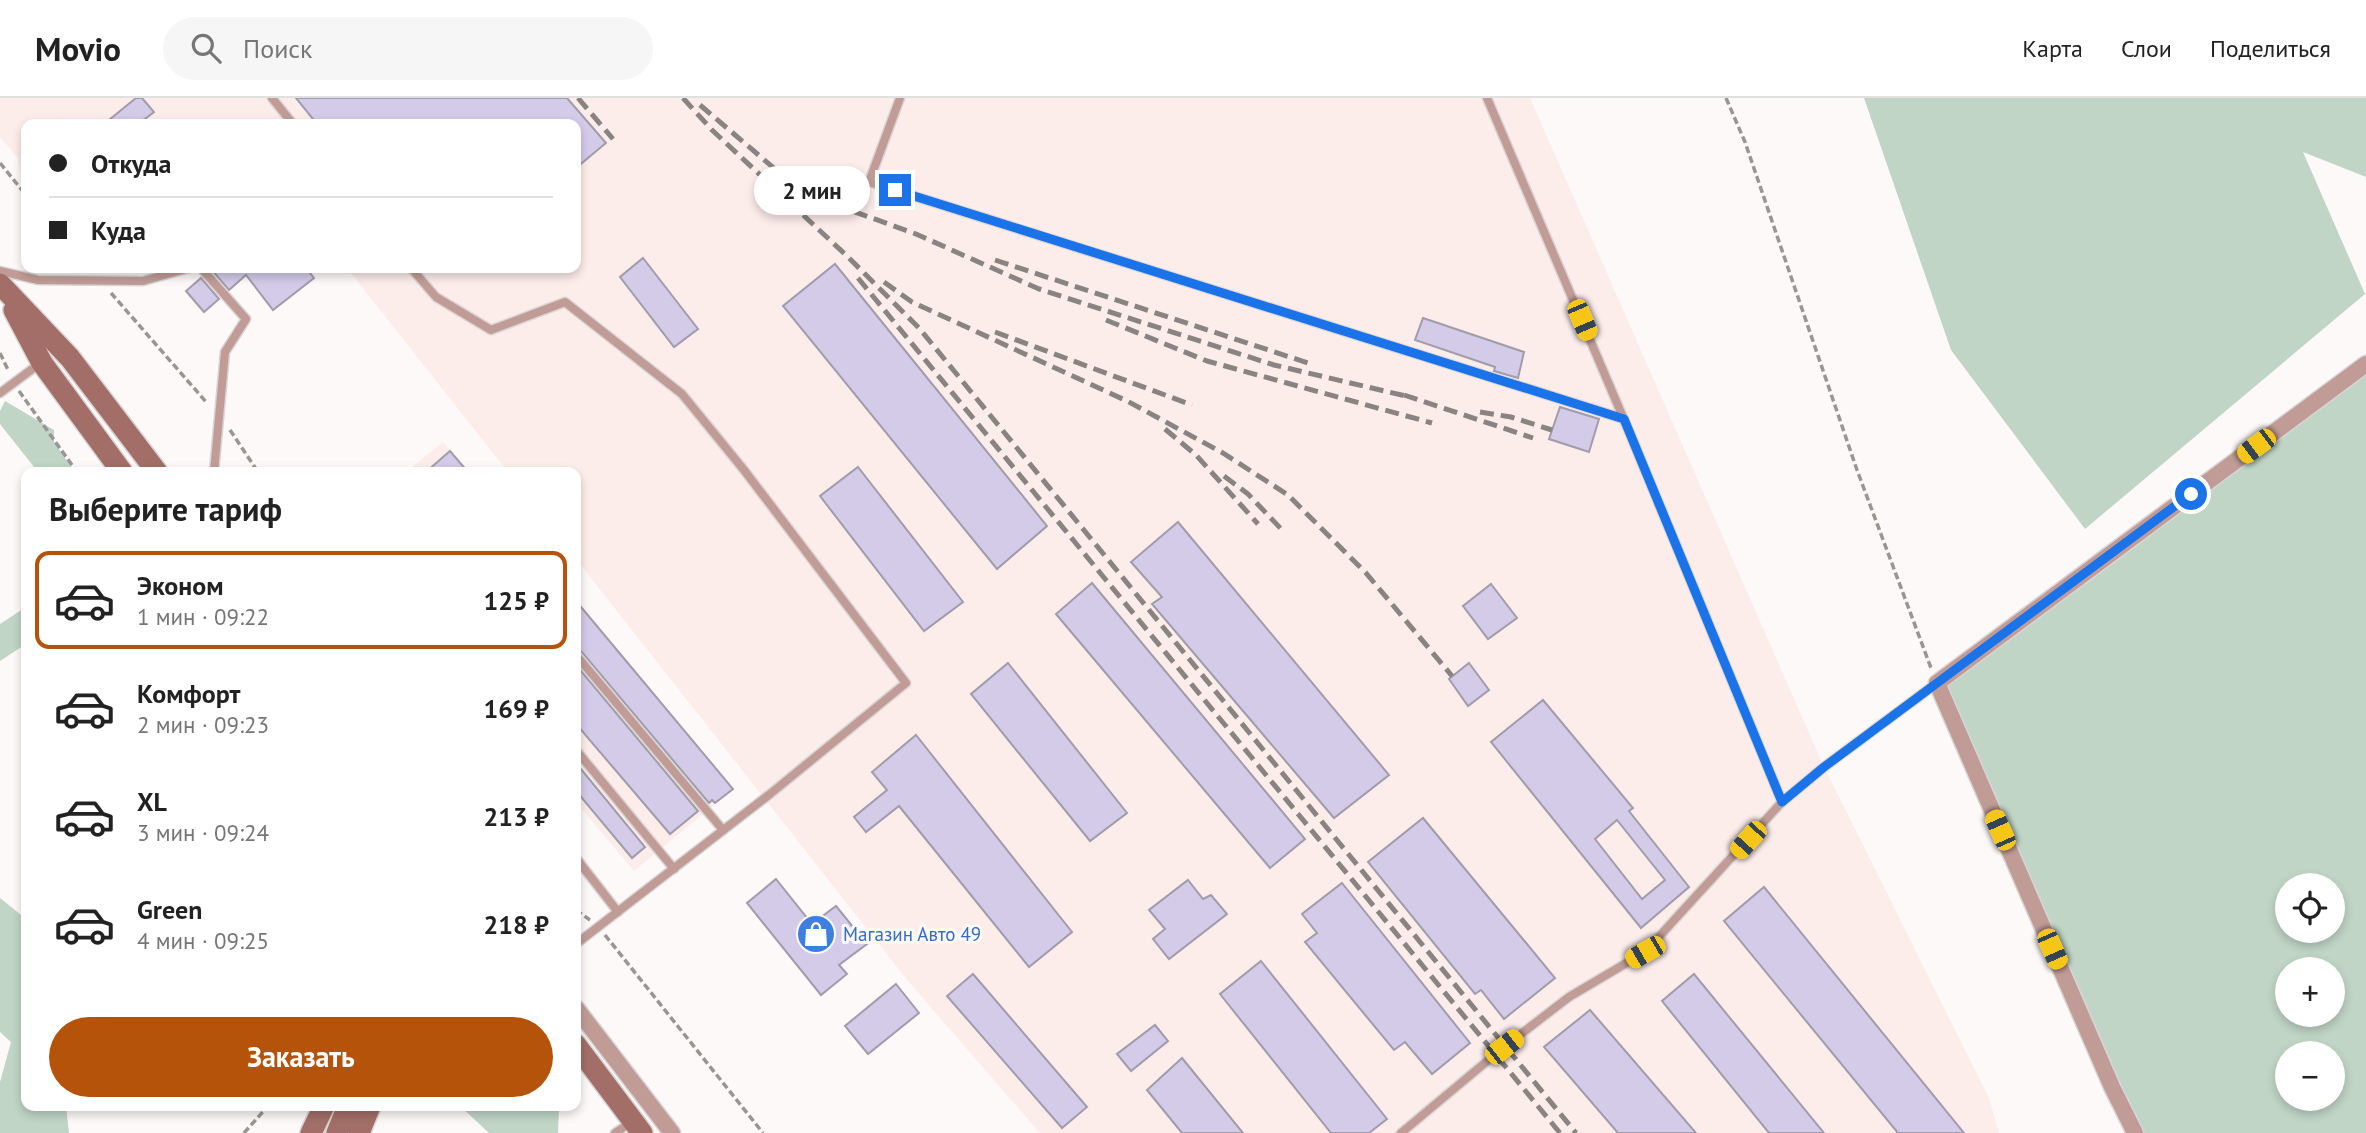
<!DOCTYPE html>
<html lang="ru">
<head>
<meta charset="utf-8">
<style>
	body { margin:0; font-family:"PT Sans",sans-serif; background:#f6f6f6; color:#222; height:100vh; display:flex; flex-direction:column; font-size:26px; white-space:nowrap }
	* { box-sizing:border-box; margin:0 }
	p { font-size:23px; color:#767676 }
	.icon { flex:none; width:38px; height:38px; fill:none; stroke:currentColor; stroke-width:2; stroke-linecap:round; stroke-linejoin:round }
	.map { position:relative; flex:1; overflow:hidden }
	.panel { position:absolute; left:21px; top:369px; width:560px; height:644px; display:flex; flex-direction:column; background:#fff; border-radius:14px; box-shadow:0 4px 10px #0003 }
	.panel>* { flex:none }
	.guide { position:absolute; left:21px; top:21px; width:560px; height:154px; border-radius:14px; box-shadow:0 4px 10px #0003; display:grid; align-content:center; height:154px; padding:0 28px; background:#fff }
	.fabs { position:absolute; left:2275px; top:775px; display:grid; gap:14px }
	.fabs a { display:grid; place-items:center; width:70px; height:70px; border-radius:50%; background:#fff; box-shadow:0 4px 10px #0003; font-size:35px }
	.end { position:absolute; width:32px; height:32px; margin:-16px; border:9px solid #1a73e8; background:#fff; box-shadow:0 0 0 4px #fff }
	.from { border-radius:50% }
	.bubble { position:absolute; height:49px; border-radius:24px; background:#fff; box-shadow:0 4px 10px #0003; font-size:23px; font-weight:700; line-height:49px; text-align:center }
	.car { position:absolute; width:21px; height:42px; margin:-21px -10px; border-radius:9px; box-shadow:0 0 5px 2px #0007; background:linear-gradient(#f5c518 24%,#345 0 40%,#f5c518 0 76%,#345 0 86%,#f5c518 0) }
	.guide b { display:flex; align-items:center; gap:24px; height:66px; font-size:26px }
	.guide b+b { border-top:2px solid #e0e0e0 }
	.guide i { width:18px; height:18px; background:#222 }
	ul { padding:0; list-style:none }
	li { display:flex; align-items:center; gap:21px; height:98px; margin:0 14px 10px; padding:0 14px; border:4px solid transparent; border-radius:14px }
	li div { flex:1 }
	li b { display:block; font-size:26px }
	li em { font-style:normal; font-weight:700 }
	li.current { border-color:#b45309 }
	li>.icon { width:63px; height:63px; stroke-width:1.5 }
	h2 { padding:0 28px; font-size:32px; line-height:84px }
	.button { display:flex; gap:14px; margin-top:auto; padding:14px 28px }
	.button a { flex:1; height:80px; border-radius:42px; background:#b45309; color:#fff; font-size:28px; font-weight:700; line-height:80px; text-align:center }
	header { display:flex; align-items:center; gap:42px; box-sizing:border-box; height:98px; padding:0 35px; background:#fff; border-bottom:2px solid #e0e0e0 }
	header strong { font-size:33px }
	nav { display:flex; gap:38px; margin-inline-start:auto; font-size:24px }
	.search { width:490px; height:63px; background:#f6f6f6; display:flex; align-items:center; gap:18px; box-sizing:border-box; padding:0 24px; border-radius:38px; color:#767676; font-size:26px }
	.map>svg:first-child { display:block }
	.industrial { fill:#fcecea }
	.green { fill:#c0d5c6; fill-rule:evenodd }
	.building { fill:#d3cbe8; stroke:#a09cab; stroke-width:2; fill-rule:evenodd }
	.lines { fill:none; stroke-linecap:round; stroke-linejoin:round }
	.lane-casing { stroke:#d9d5d4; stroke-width:11 }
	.street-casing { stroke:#d9d5d4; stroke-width:19 }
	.secondary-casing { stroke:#d9d5d4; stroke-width:24 }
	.path { stroke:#9a9593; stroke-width:3.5; stroke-dasharray:7 3.5; stroke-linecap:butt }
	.lane { stroke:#c19c97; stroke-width:8 }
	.street { stroke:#c19c97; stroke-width:16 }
	.secondary { stroke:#a36e68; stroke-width:21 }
	.rail { stroke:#898482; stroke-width:5; stroke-dasharray:14 7; stroke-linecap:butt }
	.route { stroke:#1a73e8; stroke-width:9 }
	.labels { text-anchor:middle; stroke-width:6; stroke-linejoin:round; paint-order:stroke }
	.shop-label { font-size:19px; fill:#366cbe; stroke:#fdf9f8; text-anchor:start }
</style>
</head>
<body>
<header>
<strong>Movio</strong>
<div class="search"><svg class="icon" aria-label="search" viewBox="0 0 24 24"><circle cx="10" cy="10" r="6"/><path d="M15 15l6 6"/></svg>Поиск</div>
<nav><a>Карта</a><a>Слои</a><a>Поделиться</a></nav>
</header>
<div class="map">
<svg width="2366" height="1035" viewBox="0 0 2366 1035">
	<rect width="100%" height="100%" fill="#fdf9f8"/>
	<g class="industrial">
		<path d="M0,0H1530L1824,669L1989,1000L1999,1035H1040L908,883L576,461V374H508L347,170H576V26H26V90L23,86L18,60L0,39Z"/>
		<path d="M443,344L468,374H406Z"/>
		<path d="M576,503L733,691L634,773L576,704Z"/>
	</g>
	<g class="green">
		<path d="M1864,0H2366V79L2303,54L2365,196L2085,431L1951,252Z"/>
		<path d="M2366,275V1035H2135L1937,585L2081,478L2086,486ZM2287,788H2333V833H2287ZM2287,872H2333V917H2287ZM2287,956H2333V1001H2287Z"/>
		<path d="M5,303L54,332V344L75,374H38L0,326V313Z"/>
		<path d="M26,509V546L0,563V526Z"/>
		<path d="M0,800L26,821V1008H66L69,1035H0V984L11,944L0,934Z"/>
		<path d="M460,1008H559L558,1035H489Z"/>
	</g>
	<g class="building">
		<path d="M136,0H142L154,14L138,26H104Z"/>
		<path d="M296,0H567L606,45L576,70V26H317Z"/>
		<path d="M643,160L698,231L674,249L620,179Z"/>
		<path d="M835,166L1047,428L997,471L783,208Z"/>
		<path d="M212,170H306L314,180L273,212L246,177L229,192L211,171Z"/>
		<path d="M201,180L219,201L204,214L186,193Z"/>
		<path d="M1423,220L1524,254L1518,280L1494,273L1495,269L1415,242Z"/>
		<path d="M1560,309L1599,321L1589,354L1549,341Z"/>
		<path d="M450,353L468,374H426Z"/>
		<path d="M858,369L963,504L924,533L820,398Z"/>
		<path d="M1178,424L1389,677L1334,720L1152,506L1162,499L1131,464Z"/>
		<path d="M1092,485L1305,741L1270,770L1056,516Z"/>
		<path d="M1491,486L1517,520L1488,541L1463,508Z"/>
		<path d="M576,503L733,691L715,705L712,702L709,705L581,553L576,551Z"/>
		<path d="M1008,565L1127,715L1090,743L971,596Z"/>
		<path d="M1469,565L1489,592L1468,608L1449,581Z"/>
		<path d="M576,567L698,713L670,736L576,626Z"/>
		<path d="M1543,602L1633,710L1629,713L1689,789L1641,830L1491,644ZM1617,722L1665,782L1642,801L1595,741Z"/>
		<path d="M916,637L1072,834L1029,869L899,708L866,734L854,719L887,692L872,674Z"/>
		<path d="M576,665L645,749L632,760L576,693Z"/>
		<path d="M1423,720L1555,880L1504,921L1481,892L1475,896L1368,764Z"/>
		<path d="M776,781L812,826L836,808L867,846L839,867L847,876L821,897L747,805Z"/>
		<path d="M1188,782L1203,801L1211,797L1227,816L1169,861L1153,841L1165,831L1149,812Z"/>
		<path d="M1342,785L1470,945L1432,976L1405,944L1394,952L1305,844L1317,835L1302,816Z"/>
		<path d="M1764,789L1964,1035H1898L1724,823Z"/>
		<path d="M1261,863L1387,1021L1369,1035H1331L1220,896Z"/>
		<path d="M973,876L1087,1009L1062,1030L947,898Z"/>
		<path d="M1694,876L1824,1035H1769L1662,903Z"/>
		<path d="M896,886L919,915L868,956L845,928Z"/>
		<path d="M1590,912L1696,1035H1618L1544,949Z"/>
		<path d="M1155,927L1168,943L1131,973L1117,956Z"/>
		<path d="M1182,960L1243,1035H1182L1147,992Z"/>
	</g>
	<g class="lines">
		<defs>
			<g id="lane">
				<path d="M272,0L293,26"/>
				<path d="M900,0L869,84L1624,321"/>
				<path d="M201,170L246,221L225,254L214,374"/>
				<path d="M411,170L436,199L491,232L565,204L682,296L744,372L906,585L770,696L576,846"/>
				<path d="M0,173L38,182L143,183L189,170"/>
				<path d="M0,295L39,266"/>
				<path d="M576,557L723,732"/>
				<path d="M576,652L674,771"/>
				<path d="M1782,704L1824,669L1937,585"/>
				<path d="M576,760L618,814"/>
				<path d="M615,1035L633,1023"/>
				<path d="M1401,1035L1504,949L1569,899L1645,854L1782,704L1631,338L1487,0"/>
			</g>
			<g id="street">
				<path d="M576,910L672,1035"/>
				<path d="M2135,1035L2112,989L1937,585L2366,266"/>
			</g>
			<g id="secondary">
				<path d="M0,186L70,260L157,374"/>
				<path d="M14,212L42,265L122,374"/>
				<path d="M576,947L642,1035"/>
				<path d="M311,1035L324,1008"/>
				<path d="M337,1035L348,1008"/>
				<path d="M359,1035L370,1008"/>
			</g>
		</defs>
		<use href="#lane" class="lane-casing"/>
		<use href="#street" class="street-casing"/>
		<use href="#secondary" class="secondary-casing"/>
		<g class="path">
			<path d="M1726,0L1745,44L1857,372L1931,570"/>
			<path d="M0,65L26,97"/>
			<path d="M111,195L207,305"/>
			<path d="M0,255L9,274"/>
			<path d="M19,293L77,374"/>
			<path d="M230,332L258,374"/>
			<path d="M576,812L590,822"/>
			<path d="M605,837L763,1035"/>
			<path d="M244,1035L268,1008"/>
		</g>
		<use href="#lane" class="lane"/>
		<use href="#street" class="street"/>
		<use href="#secondary" class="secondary"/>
		<g class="rail">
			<path d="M578,0L613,41"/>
			<path d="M683,0L712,32L847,158L919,230L1576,1035"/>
			<path d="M700,7L782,77L822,102L916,136L1039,191L1274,267L1410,299"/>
			<path d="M995,162L1311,266"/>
			<path d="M858,180L1560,1035"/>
			<path d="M884,184L912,204L1127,303L1223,355L1288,397L1366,475L1452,578"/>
			<path d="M1106,222L1207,263L1432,325"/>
			<path d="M995,234L1192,307"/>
			<path d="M1404,297L1533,340"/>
			<path d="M1480,314L1511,319L1552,332"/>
			<path d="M1165,331L1196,357L1258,426"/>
			<path d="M1224,378L1248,396L1285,435"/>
		</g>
	</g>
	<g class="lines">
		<path class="route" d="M895,92L1624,321L1782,704L1824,669L2191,396"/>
	</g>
	<defs>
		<symbol id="shop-disc" viewBox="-11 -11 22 22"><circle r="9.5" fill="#3f7fe0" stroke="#fdf9f8"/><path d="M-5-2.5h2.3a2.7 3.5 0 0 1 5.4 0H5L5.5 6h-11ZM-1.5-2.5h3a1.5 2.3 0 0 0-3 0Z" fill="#fff"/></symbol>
	</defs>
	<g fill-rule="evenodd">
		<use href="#shop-disc" x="794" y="814" width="44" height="44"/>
	</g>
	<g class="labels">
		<g class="shop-label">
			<text x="843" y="843">Магазин Авто 49</text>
		</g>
	</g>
</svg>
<div class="fabs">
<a><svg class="icon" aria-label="locate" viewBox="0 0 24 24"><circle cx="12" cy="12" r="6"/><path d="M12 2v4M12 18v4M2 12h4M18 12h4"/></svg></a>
<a>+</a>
<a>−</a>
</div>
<i class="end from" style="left:2191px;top:396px"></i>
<i class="end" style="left:895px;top:92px"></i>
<div class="bubble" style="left:754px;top:68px;width:116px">2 мин</div>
<i class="car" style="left:1582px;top:222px;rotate:157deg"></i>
<i class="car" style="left:2256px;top:348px;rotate:233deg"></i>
<i class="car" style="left:2000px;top:732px;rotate:336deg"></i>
<i class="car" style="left:1748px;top:742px;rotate:222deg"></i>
<i class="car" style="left:2052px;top:851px;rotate:156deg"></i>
<i class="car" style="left:1645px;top:854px;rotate:240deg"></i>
<i class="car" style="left:1504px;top:949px;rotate:52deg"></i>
<div class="guide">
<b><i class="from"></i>Откуда</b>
<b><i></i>Куда</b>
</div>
<section class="panel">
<h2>Выберите тариф</h2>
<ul>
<li class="current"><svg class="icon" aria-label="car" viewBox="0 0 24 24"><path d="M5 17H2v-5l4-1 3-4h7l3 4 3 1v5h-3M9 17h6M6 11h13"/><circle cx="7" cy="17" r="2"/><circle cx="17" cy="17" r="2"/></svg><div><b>Эконом</b><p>1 мин · 09:22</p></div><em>125 ₽</em></li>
<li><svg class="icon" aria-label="car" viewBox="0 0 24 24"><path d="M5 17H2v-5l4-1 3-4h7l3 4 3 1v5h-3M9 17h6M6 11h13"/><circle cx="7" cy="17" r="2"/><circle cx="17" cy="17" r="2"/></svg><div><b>Комфорт</b><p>2 мин · 09:23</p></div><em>169 ₽</em></li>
<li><svg class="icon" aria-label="car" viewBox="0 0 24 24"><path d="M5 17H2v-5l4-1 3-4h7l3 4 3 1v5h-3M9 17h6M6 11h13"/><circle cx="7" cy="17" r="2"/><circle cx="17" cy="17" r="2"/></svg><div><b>XL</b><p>3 мин · 09:24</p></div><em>213 ₽</em></li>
<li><svg class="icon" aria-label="car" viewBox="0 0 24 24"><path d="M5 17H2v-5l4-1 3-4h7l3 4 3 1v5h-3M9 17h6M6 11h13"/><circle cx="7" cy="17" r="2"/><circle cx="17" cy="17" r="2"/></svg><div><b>Green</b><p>4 мин · 09:25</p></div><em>218 ₽</em></li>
</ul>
<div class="button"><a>Заказать</a></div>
</section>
</div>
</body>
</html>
